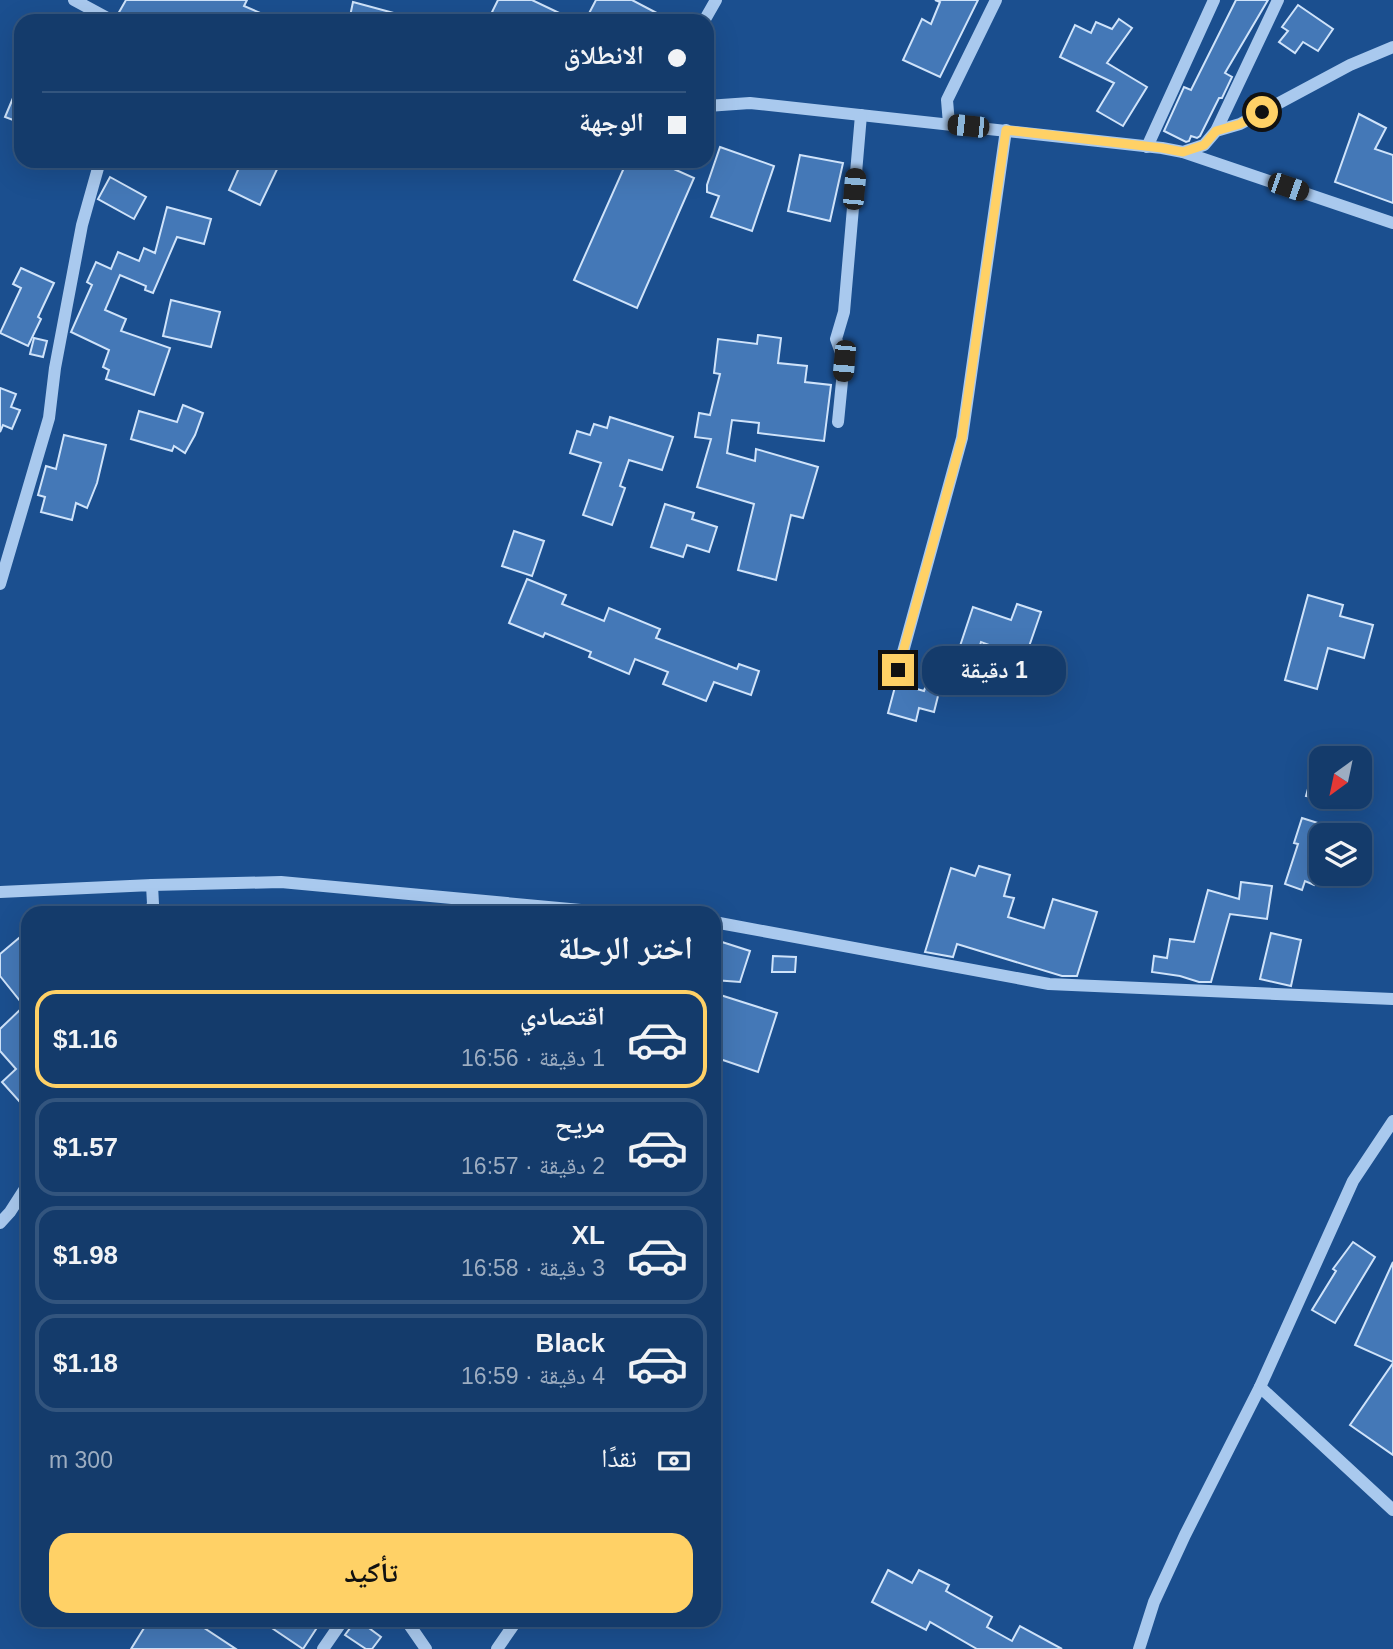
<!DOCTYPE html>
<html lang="ar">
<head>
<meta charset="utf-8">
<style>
	body { margin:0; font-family:Arial,"Noto Naskh Arabic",sans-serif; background:#1d4271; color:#f1f3f6; direction:rtl; height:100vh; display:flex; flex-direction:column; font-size:26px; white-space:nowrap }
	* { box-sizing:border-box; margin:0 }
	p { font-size:23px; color:#9dadc1 }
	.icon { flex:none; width:38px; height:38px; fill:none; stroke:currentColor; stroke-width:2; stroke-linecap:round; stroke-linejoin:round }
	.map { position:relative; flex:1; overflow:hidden; direction:ltr }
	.panel { position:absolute; left:21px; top:906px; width:700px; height:721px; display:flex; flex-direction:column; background:#143b6b; border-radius:21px; box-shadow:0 7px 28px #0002,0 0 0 2px #33557e; direction:rtl }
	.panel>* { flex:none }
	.top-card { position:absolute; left:14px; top:14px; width:700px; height:154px; border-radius:21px; box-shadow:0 7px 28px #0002,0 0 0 2px #33557e; direction:rtl; display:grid; align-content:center; height:154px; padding:0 28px; background:#143b6b }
	.needle { width:46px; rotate:213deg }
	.tools { position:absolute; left:1309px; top:746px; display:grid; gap:14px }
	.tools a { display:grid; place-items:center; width:63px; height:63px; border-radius:14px; background:#143b6b; box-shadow:0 7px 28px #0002,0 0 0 2px #33557e; font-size:35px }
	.end { position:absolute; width:32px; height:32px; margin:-16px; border:9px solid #ffd166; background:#111; box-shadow:0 0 0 4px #111 }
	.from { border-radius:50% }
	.bubble { position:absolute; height:49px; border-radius:21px; background:#143b6b; box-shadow:0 7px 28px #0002,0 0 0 2px #33557e; font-size:23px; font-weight:700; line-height:49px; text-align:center; direction:rtl }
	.car { position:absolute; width:21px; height:42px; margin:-21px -10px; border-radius:9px; box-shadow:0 0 5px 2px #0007; background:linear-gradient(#222 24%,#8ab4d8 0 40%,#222 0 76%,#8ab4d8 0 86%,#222 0) }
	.top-card b { display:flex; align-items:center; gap:24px; height:66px; font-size:26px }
	.top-card b+b { border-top:2px solid #33557e }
	.top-card i { width:18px; height:18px; background:#f1f3f6 }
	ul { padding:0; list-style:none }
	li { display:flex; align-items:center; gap:21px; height:98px; margin:0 14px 10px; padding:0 14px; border:4px solid #33557e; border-radius:21px }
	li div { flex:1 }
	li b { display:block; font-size:26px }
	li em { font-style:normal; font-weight:700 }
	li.on { border-color:#ffd166 }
	li>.icon { width:63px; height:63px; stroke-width:1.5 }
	h2 { padding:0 28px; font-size:32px; line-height:84px }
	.pay { display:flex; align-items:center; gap:18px; height:77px; padding:0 28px; font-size:26px }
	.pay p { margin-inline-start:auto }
	.action { display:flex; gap:14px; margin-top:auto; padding:14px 28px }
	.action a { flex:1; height:80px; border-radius:21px; background:#ffd166; color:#111; font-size:28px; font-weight:700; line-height:80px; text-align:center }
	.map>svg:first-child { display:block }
	.building { fill:#4478b7; stroke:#cfe3fa; stroke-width:2 }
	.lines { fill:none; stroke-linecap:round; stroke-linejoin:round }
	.minor { stroke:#a9c9ee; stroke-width:12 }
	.route { stroke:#ffd166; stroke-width:9 }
</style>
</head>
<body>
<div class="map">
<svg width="1393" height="1649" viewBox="0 0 1393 1649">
	<rect width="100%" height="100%" fill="#1b4f8f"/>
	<g class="building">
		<path d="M126,0H247L244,6L279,21H122L118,14Z"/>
		<path d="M498,0H532L576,21H507L492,12Z"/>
		<path d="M596,0H632L672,21H585Z"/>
		<path d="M935,0H978L940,77L903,60L922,19L931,24L940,2Z"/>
		<path d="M1236,0H1268L1225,73L1232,77L1222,98H1219L1200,136L1197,138L1191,136L1189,141L1186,142L1164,131L1184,87L1191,90Z"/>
		<path d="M353,2L405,16V21H349Z"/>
		<path d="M1298,5L1333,29L1318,51L1303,42L1295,53L1279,42L1288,31L1282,27Z"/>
		<path d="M1119,19L1132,28L1107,63L1147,87L1123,126L1097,111L1114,83L1060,57L1075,25L1091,33L1096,22L1112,29Z"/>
		<path d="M21,79V123L5,117Z"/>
		<path d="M1359,114L1386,128L1375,149L1393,155V203L1335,182Z"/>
		<path d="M720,147L774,166L752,231L711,217L719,196L707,192V185Z"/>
		<path d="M800,155L843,163L830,221L788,211Z"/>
		<path d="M242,161H281L260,205L229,190Z"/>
		<path d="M627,161H656L694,178L637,308L574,280Z"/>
		<path d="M110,177L146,197L134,219L98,199Z"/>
		<path d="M167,207L211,219L204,244L177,237L153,293L145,290L146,286L120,275L105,310L126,319L121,331L170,348L154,395L106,379L109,370L103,367L109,350L71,332L92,285L87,282L96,262L111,269L118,252L139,261L144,248L155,253Z"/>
		<path d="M21,268L54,283L38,317L41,319L28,346L0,333L21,288L13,284Z"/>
		<path d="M171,300L220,312L211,347L163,336Z"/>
		<path d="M758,335L781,338L778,363L807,366L805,382L831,385L824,441L758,433L759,423L732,420L727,453L755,461L756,449L818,467L803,518L791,515L776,580L738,570L754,504L697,487L711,439L695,437L699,413L710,415L720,374L714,373L718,339L757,344Z"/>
		<path d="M34,338L47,341L43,357L30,354Z"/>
		<path d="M0,388L16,394L11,407L20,410L12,429L3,425L0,432Z"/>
		<path d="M183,405L203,413L195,435L185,453L174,446L172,451L131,439L139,411L177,422Z"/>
		<path d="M610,417L673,437L662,470L629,460L620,486L625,488L612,525L583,515L601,463L570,453L577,431L590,435L594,424L607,428Z"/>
		<path d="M64,435L106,445L97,483L87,508L76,503L72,520L41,512L45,497L38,495L46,466L56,469Z"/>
		<path d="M665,504L694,513L692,519L717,527L709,552L687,545L683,557L651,547Z"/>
		<path d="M514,531L544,541L532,576L502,566Z"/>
		<path d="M527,579L566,595L562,604L604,621L609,608L660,629L656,638L737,669L739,664L759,671L751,695L714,682L706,701L663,684L668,672L635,659L629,674L589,657L591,652L545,633L543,637L509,623Z"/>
		<path d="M1308,595L1343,605L1340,616L1373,625L1364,658L1328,648L1317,689L1285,680Z"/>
		<path d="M1017,604L1041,612L1025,658L981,642L976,658L958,652L973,607L1011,620Z"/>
		<path d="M935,659L949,664L939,692L934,712L919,708L916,721L888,713L896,683L924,691Z"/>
		<path d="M1317,756L1321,757V799L1306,796Z"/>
		<path d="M1302,818L1321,824V865L1314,885L1305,881L1302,890L1285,884L1298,844L1294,843Z"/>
		<path d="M979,866L1010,875L1004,896L1014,898L1008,917L1044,928L1053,899L1097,912L1077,976H1062L957,944L953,957L925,952L951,868L975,876Z"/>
		<path d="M1241,882L1272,886L1267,919L1230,914L1211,982H1199L1180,976L1152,972L1154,956L1167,958L1170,939L1194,942L1208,890L1239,899Z"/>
		<path d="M1271,933L1301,940L1291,986L1260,979Z"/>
		<path d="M19,938L28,950V1111L2,1082L16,1069L0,1051V1029L24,1006L0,976V954Z"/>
		<path d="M722,942L750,951L740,982L714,980V970Z"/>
		<path d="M773,956L796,957L795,972H772Z"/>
		<path d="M714,993L777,1013L758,1072L714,1057Z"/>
		<path d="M1353,1242L1375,1257L1335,1323L1312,1310L1336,1271L1333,1269Z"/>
		<path d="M1393,1262V1362L1355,1345Z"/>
		<path d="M1393,1363V1455L1350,1425Z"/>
		<path d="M888,1570L912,1583L919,1570L949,1585L946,1591L992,1617L987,1627L1012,1641L1020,1626L1062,1649H977L930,1622L926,1630L872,1602Z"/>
		<path d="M149,1620H192L236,1649H131Z"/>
		<path d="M260,1620H322L303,1649Z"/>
		<path d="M356,1620H358L381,1637L372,1649H366L345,1635Z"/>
	</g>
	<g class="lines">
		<g class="minor">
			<path d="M74,0L113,21"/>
			<path d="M704,21L716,0"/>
			<path d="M707,106L750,103L1162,148L1183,152L1204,145L1216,131L1240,124L1350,65L1393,47"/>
			<path d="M949,124L947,100L996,0"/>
			<path d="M1216,131L1278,0"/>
			<path d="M1147,147L1214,0"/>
			<path d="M1183,152L1393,223"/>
			<path d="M838,422L844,361L836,339L844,312L861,115"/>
			<path d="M0,584L49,418L55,368L82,225L100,161"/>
			<path d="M898,670L962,438L1006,130"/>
			<path d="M152,885L281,882L624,914"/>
			<path d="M0,892L152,885L153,904L149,914"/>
			<path d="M714,922L1049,984L1393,999"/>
			<path d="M0,1223L10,1212L28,1184"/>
			<path d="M1260,1387L1393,1510"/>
			<path d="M406,1620L426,1649"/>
			<path d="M323,1649L343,1620"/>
			<path d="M497,1649L517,1620"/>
			<path d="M1139,1649L1154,1602L1185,1535L1260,1387L1353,1181L1393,1121"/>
		</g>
	</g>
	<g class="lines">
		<path class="route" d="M898,670L962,438L1006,130L1162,148L1183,152L1204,145L1216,131L1240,124L1262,112"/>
	</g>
</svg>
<div class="tools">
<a><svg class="needle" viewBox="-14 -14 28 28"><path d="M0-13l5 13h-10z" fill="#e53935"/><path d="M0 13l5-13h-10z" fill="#9dadc1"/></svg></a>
<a><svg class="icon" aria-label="layers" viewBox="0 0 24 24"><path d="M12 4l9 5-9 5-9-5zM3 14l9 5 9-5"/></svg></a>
</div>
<i class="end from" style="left:1262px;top:112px"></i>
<i class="end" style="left:898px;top:670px"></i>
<div class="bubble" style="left:922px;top:646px;width:144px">1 دقيقة</div>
<i class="car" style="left:968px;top:126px;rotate:276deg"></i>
<i class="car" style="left:1288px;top:187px;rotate:109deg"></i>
<i class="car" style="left:854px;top:189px;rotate:5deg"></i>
<i class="car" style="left:844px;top:361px;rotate:185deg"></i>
<div class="top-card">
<b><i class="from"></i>الانطلاق</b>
<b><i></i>الوجهة</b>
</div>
<section class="panel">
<h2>اختر الرحلة</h2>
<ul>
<li class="on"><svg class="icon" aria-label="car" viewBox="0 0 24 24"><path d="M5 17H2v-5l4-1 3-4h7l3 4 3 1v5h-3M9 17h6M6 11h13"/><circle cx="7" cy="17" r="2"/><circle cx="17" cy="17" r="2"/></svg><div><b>اقتصادي</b><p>1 دقيقة · 16:56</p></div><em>$1.16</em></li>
<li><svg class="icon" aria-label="car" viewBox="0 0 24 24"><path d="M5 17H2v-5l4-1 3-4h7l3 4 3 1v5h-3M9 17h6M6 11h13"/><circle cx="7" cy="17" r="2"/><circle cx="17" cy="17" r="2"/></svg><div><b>مريح</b><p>2 دقيقة · 16:57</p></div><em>$1.57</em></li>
<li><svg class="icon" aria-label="car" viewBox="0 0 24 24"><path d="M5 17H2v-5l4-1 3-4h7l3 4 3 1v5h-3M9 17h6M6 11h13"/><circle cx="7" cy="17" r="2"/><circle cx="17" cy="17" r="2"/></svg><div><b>XL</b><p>3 دقيقة · 16:58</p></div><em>$1.98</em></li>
<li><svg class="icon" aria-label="car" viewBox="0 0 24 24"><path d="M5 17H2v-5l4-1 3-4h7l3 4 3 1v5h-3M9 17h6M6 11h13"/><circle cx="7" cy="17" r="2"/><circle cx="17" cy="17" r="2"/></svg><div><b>Black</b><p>4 دقيقة · 16:59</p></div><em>$1.18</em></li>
</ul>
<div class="pay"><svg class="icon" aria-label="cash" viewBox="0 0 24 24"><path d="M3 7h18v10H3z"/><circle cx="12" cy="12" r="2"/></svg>نقدًا<p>300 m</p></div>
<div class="action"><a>تأكيد</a></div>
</section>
</div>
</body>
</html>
